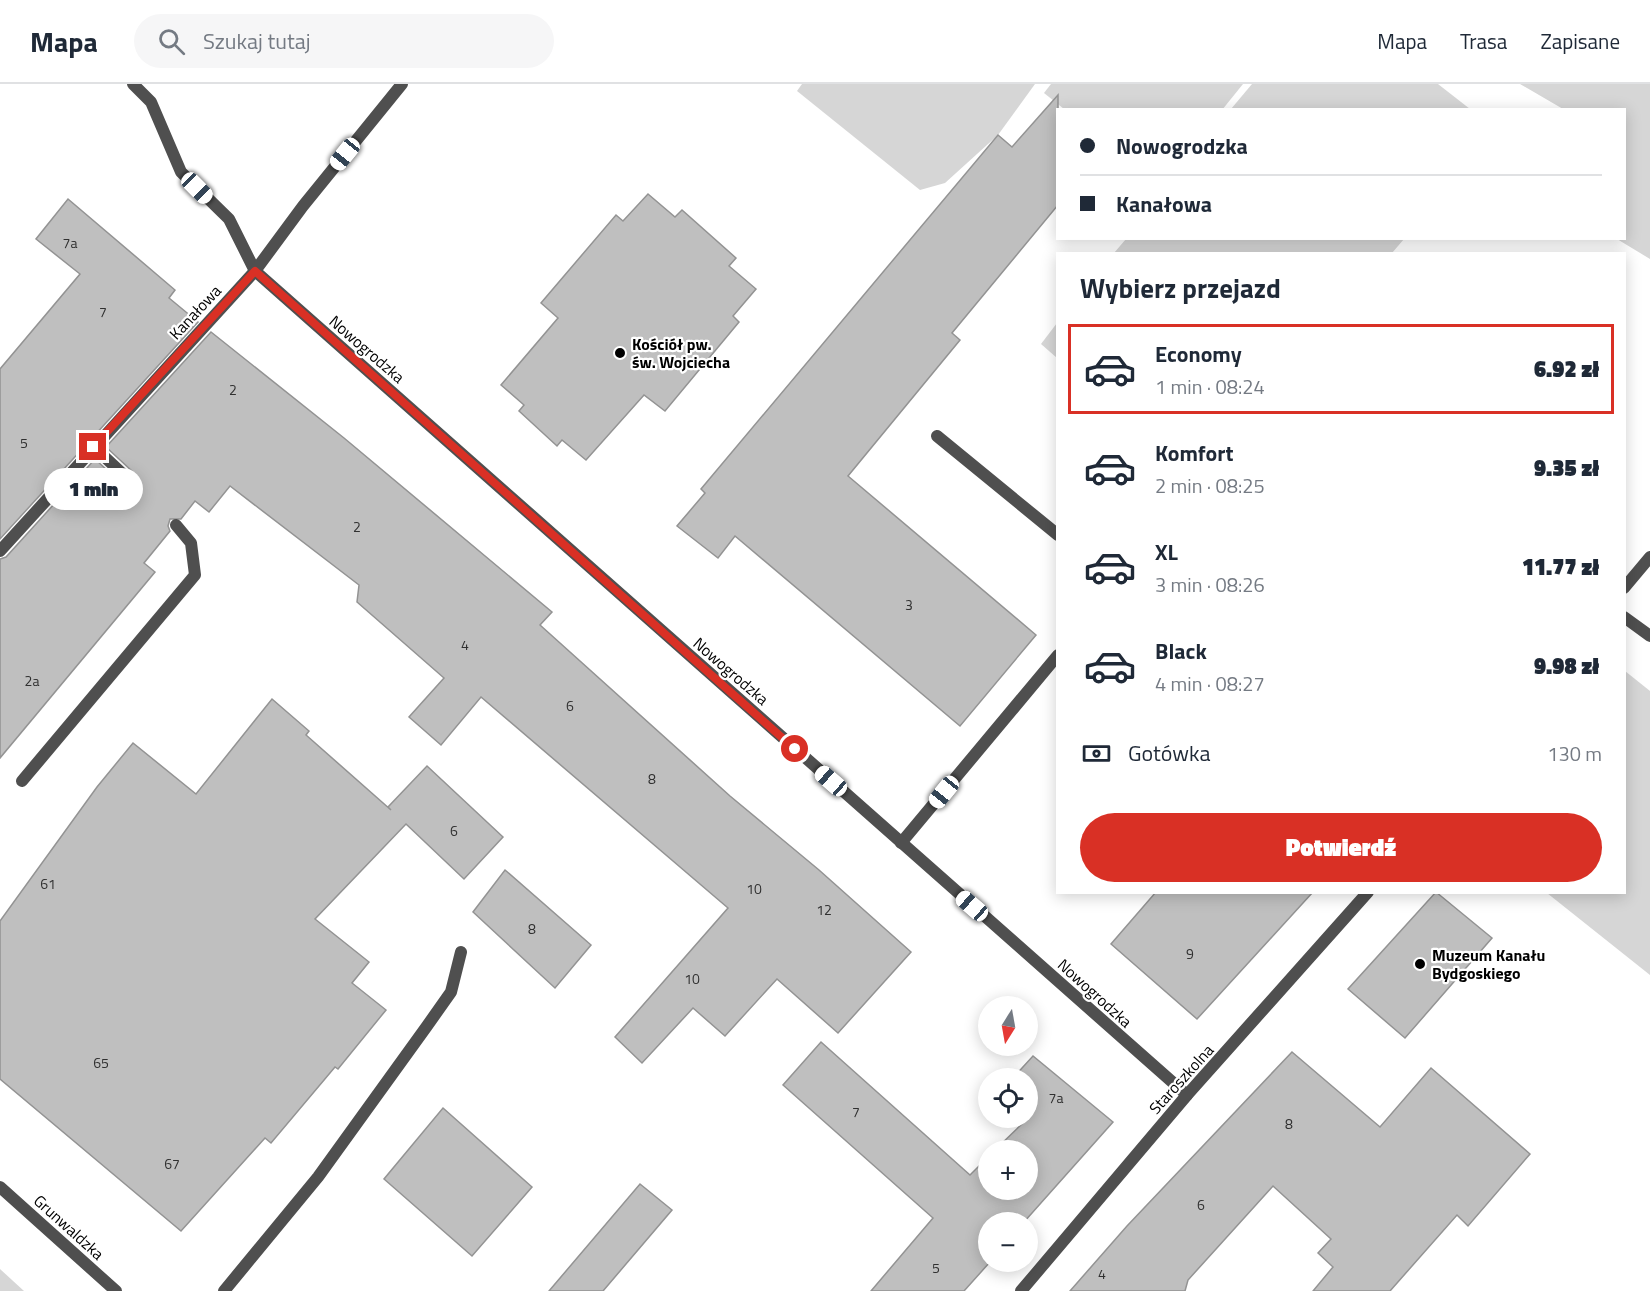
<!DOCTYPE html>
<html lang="pl">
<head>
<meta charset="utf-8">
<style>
	body { margin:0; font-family:"Titillium Web",sans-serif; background:#f6f6f7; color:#1f2937; height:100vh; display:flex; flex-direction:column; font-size:22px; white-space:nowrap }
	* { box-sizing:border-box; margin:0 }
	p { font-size:20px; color:#747a83 }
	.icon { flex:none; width:33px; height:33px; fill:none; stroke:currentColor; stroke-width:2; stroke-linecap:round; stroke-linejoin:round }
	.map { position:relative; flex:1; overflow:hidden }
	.panel { position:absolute; left:1056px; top:168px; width:570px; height:642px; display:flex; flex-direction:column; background:#fff; border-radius:0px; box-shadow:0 3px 15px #0003 }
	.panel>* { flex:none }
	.top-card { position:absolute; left:1056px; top:24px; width:570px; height:132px; border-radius:0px; box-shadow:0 3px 15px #0003; display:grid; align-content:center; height:132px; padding:0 24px; background:#fff }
	.needle { width:39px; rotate:191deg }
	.tools { position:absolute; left:978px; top:912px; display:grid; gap:12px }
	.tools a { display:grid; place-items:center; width:60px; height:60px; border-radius:50%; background:#fff; box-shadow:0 3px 15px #0003; font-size:30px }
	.end { position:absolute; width:27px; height:27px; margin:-14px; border:8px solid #d93025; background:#fff; box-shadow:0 0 0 3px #fff }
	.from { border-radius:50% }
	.bubble { position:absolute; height:42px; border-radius:21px; background:#fff; box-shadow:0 3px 15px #0003; font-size:20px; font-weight:800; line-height:42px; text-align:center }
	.car { position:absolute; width:18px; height:36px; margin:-18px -9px; border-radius:8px; box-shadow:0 0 4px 2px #0007; background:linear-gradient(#fff 24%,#345 0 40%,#fff 0 76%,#345 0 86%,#fff 0) }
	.top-card b { display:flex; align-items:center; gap:21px; height:57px; font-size:22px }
	.top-card b+b { border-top:2px solid #e0e1e3 }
	.top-card i { width:15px; height:15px; background:#1f2937 }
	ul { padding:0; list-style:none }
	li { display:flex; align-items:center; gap:18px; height:90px; margin:0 12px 9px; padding:0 12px; border:3px solid transparent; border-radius:0px }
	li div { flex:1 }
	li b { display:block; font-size:22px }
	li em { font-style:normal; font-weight:800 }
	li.current { border-color:#d93025 }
	li>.icon { width:54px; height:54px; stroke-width:1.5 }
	h2 { padding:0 24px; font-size:27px; line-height:72px }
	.pay { display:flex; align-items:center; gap:15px; height:66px; padding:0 24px; font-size:22px }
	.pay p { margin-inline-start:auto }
	.button { display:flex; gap:12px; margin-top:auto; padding:12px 24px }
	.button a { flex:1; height:69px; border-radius:36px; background:#d93025; color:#fff; font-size:24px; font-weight:800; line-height:69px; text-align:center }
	header { display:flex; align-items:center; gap:36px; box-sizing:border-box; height:84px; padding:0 30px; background:#fff; border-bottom:2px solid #e0e1e3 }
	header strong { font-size:28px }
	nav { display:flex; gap:33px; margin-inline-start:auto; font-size:21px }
	.search { width:420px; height:54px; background:#f6f6f7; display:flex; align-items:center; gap:15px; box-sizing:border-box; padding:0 21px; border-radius:33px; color:#747a83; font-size:22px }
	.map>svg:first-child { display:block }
	.green { fill:#d6d6d6 }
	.building { fill:#bfbfbf; stroke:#939393; stroke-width:1.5 }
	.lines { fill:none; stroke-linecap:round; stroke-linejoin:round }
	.lane { stroke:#4f4f4f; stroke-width:12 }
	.street { stroke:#4f4f4f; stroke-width:12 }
	.route { stroke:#d93025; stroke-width:8 }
	.poi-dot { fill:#000; stroke:#fff; stroke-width:2 }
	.labels { text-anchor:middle; stroke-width:4.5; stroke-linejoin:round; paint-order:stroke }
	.number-label { font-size:14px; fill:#303030 }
	.street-label { font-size:16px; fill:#000; stroke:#fff }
	.poi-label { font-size:16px; font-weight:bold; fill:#000; stroke:#fff; text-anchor:start }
</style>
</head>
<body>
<header>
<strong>Mapa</strong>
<div class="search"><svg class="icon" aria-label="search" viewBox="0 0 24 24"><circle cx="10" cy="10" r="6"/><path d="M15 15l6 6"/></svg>Szukaj tutaj</div>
<nav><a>Mapa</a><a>Trasa</a><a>Zapisane</a></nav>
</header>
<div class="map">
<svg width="1650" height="1207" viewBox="0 0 1650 1207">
	<rect width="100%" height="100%" fill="#fff"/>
	<g class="green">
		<path d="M802,0H1035L998,51L945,99L920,106L797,7Z"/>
		<path d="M1051,0H1243L1222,26L1064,25L1044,9Z"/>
		<path d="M1252,0H1438L1470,25H1231Z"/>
		<path d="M1520,0H1650V175L1617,155L1624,154V26L1563,25Z"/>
		<path d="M1126,155V154L1404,155L1392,169H1114Z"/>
		<path d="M1057,239V274L1041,260Z"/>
		<path d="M1625,587L1650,607V891L1547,809L1624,808Z"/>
		<path d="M0,1185L24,1207H0Z"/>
	</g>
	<g class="building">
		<path d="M1058,11V121L952,249L960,256L848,392L1036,551L960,642L735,452L718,474L677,442L705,409L701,405L998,51L1012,63Z"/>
		<path d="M648,110L675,133L682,126L736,174L729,182L756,205L733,232L739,238L665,327L644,311L586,376L562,356L557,362L519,327L524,321L501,301L558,234L541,219L616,131L623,137Z"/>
		<path d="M68,115L175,206L169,214L198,238L0,455V285L80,190L36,155Z"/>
		<path d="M211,248L344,354L552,528L540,541L730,712L819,786L911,868L838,949L777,895L725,952L693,924L642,979L615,953L728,824L481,613L441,661L409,633L444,594L357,518L359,501L230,402L209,428L195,417L181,435H170L168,442L170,447L144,479L155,488L0,674V475L6,473L95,375L122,400L129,402L133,399V388L106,363Z"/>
		<path d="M272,615L309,647L306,651L391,726L388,723L427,682L503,753L464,795L406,740L315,835L369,878L352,899L386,926L338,985L335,983L271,1059L265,1054L181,1147L0,995V837L97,703L133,659L196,710Z"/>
		<path d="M505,786L591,861L555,904L473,828Z"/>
		<path d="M1156,808H1313L1197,935L1111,860Z"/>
		<path d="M1436,808L1492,854L1405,954L1348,905Z"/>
		<path d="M821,958L970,1091L988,1073V1106H1028V1066H995L1027,1035L1028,994H1013L1033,972L1113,1038L1024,1138H988L990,1178L964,1207H871L933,1134L783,1001Z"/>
		<path d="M1292,968L1380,1043L1431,984L1530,1070L1468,1142L1457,1131L1390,1207H1313L1333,1183L1318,1169L1331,1155L1273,1102L1188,1196L1185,1207H1070L1127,1142Z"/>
		<path d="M443,1024L532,1103L472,1172L384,1095Z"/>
		<path d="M640,1100L672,1126L603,1207H549Z"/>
	</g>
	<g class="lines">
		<g class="lane">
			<path d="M133,0L151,18L181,88L229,135L255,187"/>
			<path d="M937,352L1058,451"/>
			<path d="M94,363L127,394"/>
			<path d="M1624,533L1650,552"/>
			<path d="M22,697L195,491L191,459L176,441"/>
			<path d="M901,759L1058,571"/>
			<path d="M224,1207L318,1093L427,942L451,908L461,868"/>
		</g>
		<g class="street">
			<path d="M255,187L1187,1011"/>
			<path d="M0,467L255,187L303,122L402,0"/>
			<path d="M1624,504L1650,473"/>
			<path d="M0,1103L116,1207"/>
			<path d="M1021,1207L1187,1011L1368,808"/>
		</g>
	</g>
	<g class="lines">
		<path class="route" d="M93,363L255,187L795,665"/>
	</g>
	<g class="poi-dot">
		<circle cx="620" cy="269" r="6"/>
		<circle cx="1420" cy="880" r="6"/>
	</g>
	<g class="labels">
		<g class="number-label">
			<text x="70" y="164">7a</text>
			<text x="103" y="233">7</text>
			<text x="233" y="311">2</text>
			<text x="24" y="364">5</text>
			<text x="357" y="448">2</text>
			<text x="909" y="526">3</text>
			<text x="465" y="566">4</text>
			<text x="32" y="602">2a</text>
			<text x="570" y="627">6</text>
			<text x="652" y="700">8</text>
			<text x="454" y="752">6</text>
			<text x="48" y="805">61</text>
			<text x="754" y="810">10</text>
			<text x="824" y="831">12</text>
			<text x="532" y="850">8</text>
			<text x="1190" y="875">9</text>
			<text x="692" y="900">10</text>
			<text x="101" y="984">65</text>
			<text x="1056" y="1019">7a</text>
			<text x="856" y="1033">7</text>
			<text x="1289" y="1045">8</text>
			<text x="172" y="1085">67</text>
			<text x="1201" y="1126">6</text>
			<text x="936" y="1189">5</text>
			<text x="1102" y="1195">4</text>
		</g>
		<g class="street-label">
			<text transform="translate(195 228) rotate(-47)" y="6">Kanałowa</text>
			<text transform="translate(367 265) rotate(41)" y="6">Nowogrodzka</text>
			<text transform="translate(731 587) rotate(41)" y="6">Nowogrodzka</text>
			<text transform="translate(1095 909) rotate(42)" y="6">Nowogrodzka</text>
			<text transform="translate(1181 995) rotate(-48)" y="6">Staroszkolna</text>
			<text transform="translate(69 1143) rotate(42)" y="6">Grunwaldzka</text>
		</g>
		<g class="poi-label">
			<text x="632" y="266">Kościół pw.<tspan x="632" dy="18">św. Wojciecha</tspan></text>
			<text x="1432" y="877">Muzeum Kanału<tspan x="1432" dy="18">Bydgoskiego</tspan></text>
		</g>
	</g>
</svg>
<div class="tools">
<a><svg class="needle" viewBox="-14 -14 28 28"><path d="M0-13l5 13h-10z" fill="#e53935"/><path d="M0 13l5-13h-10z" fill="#747a83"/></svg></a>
<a><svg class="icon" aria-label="locate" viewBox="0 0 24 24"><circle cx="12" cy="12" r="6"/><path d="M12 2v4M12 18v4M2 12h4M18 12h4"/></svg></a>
<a>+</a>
<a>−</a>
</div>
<i class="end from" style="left:795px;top:665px"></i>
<i class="end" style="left:93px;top:363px"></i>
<div class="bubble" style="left:44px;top:384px;width:99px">1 min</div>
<i class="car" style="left:345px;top:70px;rotate:219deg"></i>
<i class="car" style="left:197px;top:104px;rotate:135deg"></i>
<i class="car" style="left:831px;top:697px;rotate:311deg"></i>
<i class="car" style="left:944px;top:708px;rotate:219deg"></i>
<i class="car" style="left:972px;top:822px;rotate:311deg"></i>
<div class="top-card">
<b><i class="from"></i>Nowogrodzka</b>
<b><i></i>Kanałowa</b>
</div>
<section class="panel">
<h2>Wybierz przejazd</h2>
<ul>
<li class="current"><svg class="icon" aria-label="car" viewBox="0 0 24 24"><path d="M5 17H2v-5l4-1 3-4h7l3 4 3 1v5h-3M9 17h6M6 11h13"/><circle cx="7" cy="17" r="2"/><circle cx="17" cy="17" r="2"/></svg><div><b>Economy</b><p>1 min · 08:24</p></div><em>6.92 zł</em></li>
<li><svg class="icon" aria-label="car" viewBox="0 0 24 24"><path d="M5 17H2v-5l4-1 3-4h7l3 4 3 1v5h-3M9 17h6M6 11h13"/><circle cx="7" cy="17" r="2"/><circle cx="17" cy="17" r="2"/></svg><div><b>Komfort</b><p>2 min · 08:25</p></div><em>9.35 zł</em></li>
<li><svg class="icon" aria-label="car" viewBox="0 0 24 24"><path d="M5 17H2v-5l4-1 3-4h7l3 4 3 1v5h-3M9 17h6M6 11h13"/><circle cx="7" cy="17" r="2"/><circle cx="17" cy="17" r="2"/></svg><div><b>XL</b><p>3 min · 08:26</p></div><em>11.77 zł</em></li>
<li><svg class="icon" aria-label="car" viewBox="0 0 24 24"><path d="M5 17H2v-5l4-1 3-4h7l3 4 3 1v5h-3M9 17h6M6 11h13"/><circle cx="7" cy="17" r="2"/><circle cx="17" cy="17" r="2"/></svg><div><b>Black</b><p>4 min · 08:27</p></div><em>9.98 zł</em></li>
</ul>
<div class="pay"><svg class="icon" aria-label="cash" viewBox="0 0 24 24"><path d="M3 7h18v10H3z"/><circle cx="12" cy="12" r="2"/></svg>Gotówka<p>130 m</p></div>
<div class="button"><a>Potwierdź</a></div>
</section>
</div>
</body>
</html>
